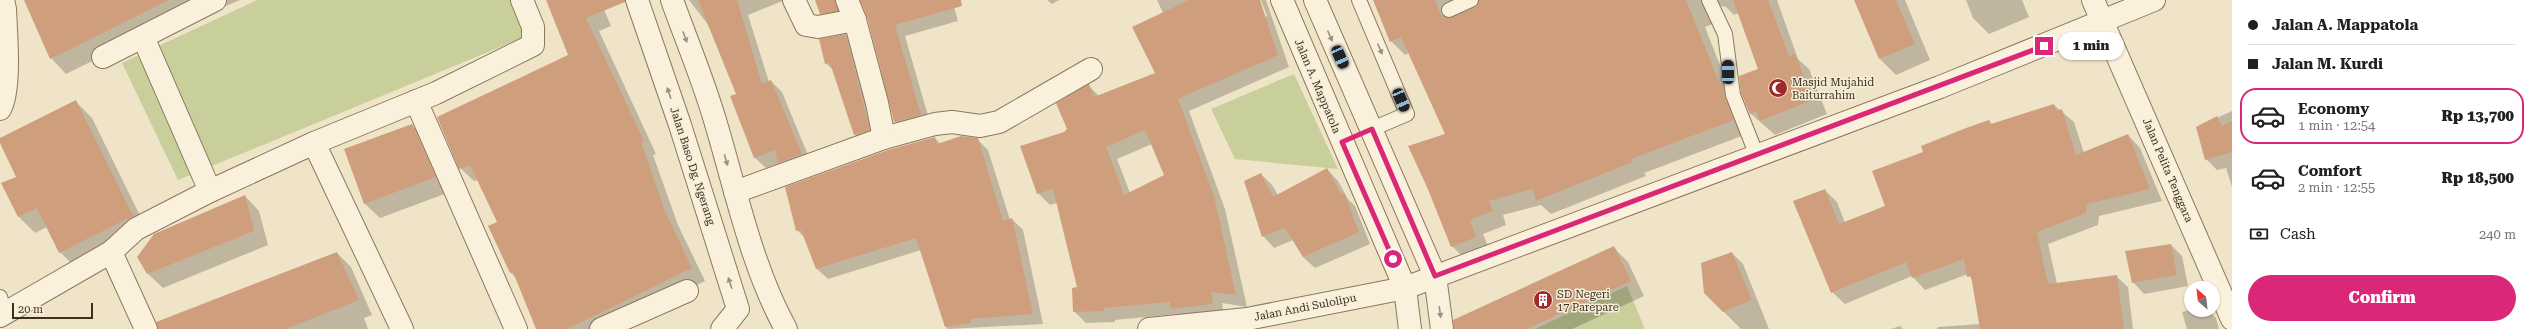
<!DOCTYPE html>
<html lang="en">
<head>
<meta charset="utf-8">
<style>
	body { margin:0; font-family:"Roboto Serif",serif; background:#f6f6f6; color:#202124; height:100vh; display:flex; flex-direction:column; font-size:15px; white-space:nowrap }
	* { box-sizing:border-box; margin:0 }
	p { font-size:13px; color:#757577 }
	.icon { flex:none; width:22px; height:22px; fill:none; stroke:currentColor; stroke-width:2; stroke-linecap:round; stroke-linejoin:round }
	.map { position:relative; flex:1; overflow:hidden }
	.panel { display:flex; flex-direction:column; background:#fff; width:300px }
	.panel>* { flex:none }
	.top-card { display:grid; align-content:center; height:88px; padding:0 16px; background:#fff }
	.needle { width:26px; rotate:332deg }
	.fabs { position:absolute; left:2184px; top:281px; display:grid; gap:8px }
	.fabs a { display:grid; place-items:center; width:36px; height:36px; border-radius:50%; background:#fff; box-shadow:0 1px 3px #0004; font-size:20px }
	.scale { position:absolute; left:12px; bottom:10px; width:81px; box-sizing:border-box; padding-left:4px; border:2px solid #3d2e20; border-top:0; font-size:11px; line-height:14px; white-space:nowrap; color:#3d2e20; -webkit-text-stroke:3px #f7eed8; paint-order:stroke }
	.end { position:absolute; width:18px; height:18px; margin:-9px; border:5px solid #db2777; background:#fff; box-shadow:0 0 0 2px #fff }
	.from { border-radius:50% }
	.bubble { position:absolute; height:28px; border-radius:14px; background:#fff; box-shadow:0 1px 3px #0004; font-size:13px; font-weight:800; line-height:28px; text-align:center }
	.car { position:absolute; width:12px; height:24px; margin:-12px -6px; border-radius:5px; box-shadow:0 0 3px 1px #0007; background:linear-gradient(#222 24%,#8ab4d8 0 40%,#222 0 76%,#8ab4d8 0 86%,#222 0) }
	.top-card b { display:flex; align-items:center; gap:14px; height:38px; font-size:15px }
	.top-card b+b { border-top:1px solid #e0e0e0 }
	.top-card i { width:10px; height:10px; background:#202124 }
	ul { padding:0; list-style:none }
	li { display:flex; align-items:center; gap:12px; height:56px; margin:0 8px 6px; padding:0 8px; border:2px solid transparent; border-radius:16px }
	li div { flex:1 }
	li b { display:block; font-size:15px }
	li em { font-style:normal; font-weight:800 }
	li.selected { border-color:#db2777 }
	li>.icon { width:36px; height:36px; stroke-width:1.5 }
	.pay { display:flex; align-items:center; gap:10px; height:44px; padding:0 16px; font-size:15px }
	.pay p { margin-inline-start:auto }
	.cta { display:flex; gap:8px; margin-top:auto; padding:8px 16px }
	.cta a { flex:1; height:46px; border-radius:24px; background:#db2777; color:#fff; font-size:16px; font-weight:800; line-height:46px; text-align:center }
	main { display:flex; flex:1; min-height:0 }
	.map>svg:first-child { display:block }
	.green { fill:#c9cf9b }
	.shadow { fill:#0003; fill-rule:evenodd }
	.building { fill:#cf9f7d; fill-rule:evenodd }
	.lines { fill:none; stroke-linecap:round; stroke-linejoin:round }
	.service-casing { stroke:#8d765c; stroke-width:16 }
	.minor-casing { stroke:#8d765c; stroke-width:24 }
	.tertiary-casing { stroke:#8d765c; stroke-width:24 }
	.service { stroke:#faf1dc; stroke-width:14 }
	.minor { stroke:#faf1dc; stroke-width:22 }
	.tertiary { stroke:#faf1dc; stroke-width:22 }
	.oneway { fill:#9c907e }
	.route { stroke:#db2777; stroke-width:5 }
	.labels { text-anchor:middle; stroke-width:3; stroke-linejoin:round; paint-order:stroke }
	.poi-label { font-size:11px; fill:#3d2e20; stroke:#f7eed8; text-anchor:start }
	.street-label { font-size:11px; fill:#3d2e20; stroke:#f7eed8 }
</style>
</head>
<body>
<main>
<div class="map">
<svg width="2232" height="329" viewBox="0 0 2232 329">
	<rect width="100%" height="100%" fill="#f0e4c8"/>
	<g class="green">
		<path d="M257,0H523L539,31L178,180L122,63Z"/>
		<path d="M1294,74L1338,169L1235,159L1211,109Z"/>
		<path d="M1627,286L1645,329H1535Z"/>
	</g>
	<g class="shadow">
		<path d="M26,0H240L209,13L203,6L66,74L51,58Z"/>
		<path d="M547,0H600L611,26L599,31L656,154L653,155L678,225L705,281L607,329H537L516,278L511,273L498,222L478,180L474,181L460,168L569,55Z"/>
		<path d="M689,0H785L748,15L769,82L771,81L782,92L812,165L790,173L780,163L766,168L755,158L737,95L709,26Z"/>
		<path d="M816,0H852L831,24L820,13Z"/>
		<path d="M860,0H952L958,21L905,36L931,126L905,133L895,122L868,16Z"/>
		<path d="M1047,0H1059L1052,4Z"/>
		<path d="M1157,0H1259L1265,17L1267,16L1261,0H1266L1289,67L1189,111L1225,209L1247,307L1222,303L1224,315L1184,320L1177,314L1115,320V322L1086,323L1074,311L1079,287L1057,203L1050,205L1038,193L1065,133L1089,86L1099,96L1157,74L1163,13ZM1152,144L1166,175L1130,193L1117,159Z"/>
		<path d="M1374,0H1777L1798,59L1809,69L1827,114L1775,135L1750,113L1759,69L1739,13L1734,15L1726,7L1720,6L1714,13L1717,22L1705,27L1747,134L1644,173L1646,176L1551,214L1541,205L1503,215L1506,225L1483,234L1490,251L1466,260L1452,246L1446,135L1409,53L1405,55L1391,41Z"/>
		<path d="M1855,0H1905L1930,60L1896,75L1880,59Z"/>
		<path d="M1966,0H2022L2029,17L1989,34L1973,18Z"/>
		<path d="M846,36L856,46L879,140L865,145L855,135L833,70L826,63Z"/>
		<path d="M76,102L92,118L148,232L76,268L60,252L47,227L35,233L19,217L3,184L18,177L0,139Z"/>
		<path d="M2054,105L2074,122L2084,153L2128,135L2140,148L2162,201L2099,216L2098,225L2048,244L2058,288L2061,329H1937L1938,327L1980,324L1973,281L1968,274L1925,290L1912,276L1845,304L1832,292L1825,190L1837,202L1845,223L1886,206L1925,153L1989,121L1992,124Z"/>
		<path d="M2232,111V187L2226,168L2217,170L2206,159L2197,127Z"/>
		<path d="M412,125L427,139L450,192L380,218L365,204L345,150Z"/>
		<path d="M935,138L940,144L977,139L988,150L1010,220L1012,219L1023,230L1043,324L948,329L945,326L921,250L828,279L817,269L806,239L797,230Z"/>
		<path d="M1327,169L1338,181L1348,199L1355,206L1370,244L1315,268L1303,257L1293,240L1274,248L1263,236L1261,174L1272,185L1278,195Z"/>
		<path d="M245,196L259,211L268,245L163,288L148,274L138,257Z"/>
		<path d="M2171,245L2182,256L2188,286L2144,294L2133,282Z"/>
		<path d="M1614,248L1628,262L1644,296L1572,329H1461Z"/>
		<path d="M337,253L351,267L372,315L364,318L368,329H175Z"/>
		<path d="M1732,253L1743,264L1769,329H1741L1705,293Z"/>
		<path d="M2116,276L2128,287L2133,329H2076Z"/>
		<path d="M2191,310H2208L2216,318L2219,329H2187L2182,312Z"/>
		<path d="M1900,326L1903,329H1891Z"/>
	</g>
	<g class="building">
		<path d="M24,0H169L50,59Z"/>
		<path d="M546,0H625V2L586,18L644,141L641,142L665,211L692,268L567,329H536L513,272L510,273L488,226L497,222L470,165L459,169L437,117L568,55Z"/>
		<path d="M698,0H737L762,84L771,80L802,154L778,163L775,150L754,158L730,96L736,94Z"/>
		<path d="M815,0H835L838,11L820,14Z"/>
		<path d="M860,0H961L962,6L895,25L921,115L894,122L867,17Z"/>
		<path d="M1189,0H1260L1278,55L1178,99L1214,196L1236,295L1211,292L1213,304L1171,309L1170,302L1103,308L1104,311L1073,312L1072,288L1077,287L1053,189L1037,194L1020,146L1064,132L1067,129L1056,103L1089,84L1094,97L1155,73L1132,27ZM1145,130L1164,175L1124,195L1106,147Z"/>
		<path d="M1373,0H1435L1441,15L1449,18L1475,8L1479,0H1686L1720,84L1723,83L1725,98L1734,120L1631,159L1632,162L1536,201L1532,189L1489,201L1493,211L1470,220L1476,237L1451,247L1427,187L1408,146L1445,134L1401,37L1390,42Z"/>
		<path d="M1733,0H1768L1789,56L1795,54L1813,100L1760,121L1756,111L1750,114L1741,93L1739,76L1758,69Z"/>
		<path d="M1854,0H1896L1915,44L1879,59Z"/>
		<path d="M846,34L870,130L854,135L830,63L825,64L819,39Z"/>
		<path d="M76,100L133,216L59,253L37,208L18,217L1,183L16,177L0,143V138Z"/>
		<path d="M2054,104L2056,111L2062,109L2076,155L2128,134L2150,189L2087,204L2086,213L2037,232L2048,284L2117,275L2124,329H1980L1971,276L1967,277L1964,259L1912,278L1906,262L1831,293L1793,201L1825,189L1839,224L1885,206L1872,171L1923,152L1921,146L1966,128L1989,120L1991,124Z"/>
		<path d="M2217,116L2222,126L2232,121V152L2205,160L2196,127Z"/>
		<path d="M412,124L436,177L364,204L344,149Z"/>
		<path d="M961,136L978,138L1003,221L1012,218L1033,314L970,319L971,323L945,327L916,238L816,269L801,230L796,231L785,187L888,150L935,137L937,144Z"/>
		<path d="M1327,168L1341,194L1344,193L1359,232L1303,257L1285,228L1262,237L1244,181L1261,173L1273,197Z"/>
		<path d="M245,195L254,231L147,274L137,257L154,234Z"/>
		<path d="M2171,244L2177,275L2132,283L2125,251Z"/>
		<path d="M1614,246L1631,281L1527,329H1454L1453,320Z"/>
		<path d="M337,252L359,300L286,329H158L156,322Z"/>
		<path d="M1732,252L1752,300L1723,312L1704,293L1701,263Z"/>
	</g>
	<g class="lines">
		<defs>
			<g id="service">
				<path d="M1359,0L1407,114L1372,129"/>
				<path d="M1709,0L1725,34L1733,95L1757,156"/>
				<path d="M1449,10L1471,0"/>
				<path d="M0,297L1,300"/>
			</g>
			<g id="minor">
				<path d="M637,0L680,125L738,309L722,329"/>
				<path d="M672,0C686,39 702,77 714,117C735,186 751,266 786,329"/>
				<path d="M794,0L806,25L818,27L855,20L847,0"/>
				<path d="M2093,0L2232,319"/>
				<path d="M143,37L210,191"/>
				<path d="M103,57L215,0"/>
				<path d="M416,101L516,329"/>
				<path d="M0,109C11,89 6,34 5,9L3,0"/>
				<path d="M884,138L935,124L952,122L980,126L999,122L1091,69"/>
				<path d="M314,143L402,329"/>
				<path d="M735,192L884,138L877,103L855,20"/>
				<path d="M111,252L146,329"/>
				<path d="M0,316L111,252L136,229L210,191L314,143L436,93L533,45V27L522,0"/>
				<path d="M601,329L687,291"/>
				<path d="M1149,329L1247,319L1405,288L1940,87L2154,0"/>
			</g>
			<g id="tertiary">
				<path d="M1282,0L1405,288L1410,329"/>
				<path d="M1315,0L1435,276L1442,329"/>
			</g>
		</defs>
		<use href="#service" class="service-casing"/>
		<use href="#minor" class="minor-casing"/>
		<use href="#tertiary" class="tertiary-casing"/>
		<use href="#service" class="service"/>
		<use href="#minor" class="minor"/>
		<use href="#tertiary" class="tertiary"/>
	</g>
	<defs><path id="oneway-solid" d="M-6-.8H1V-3.2L6.5 0L1 3.2V.8H-6Z"/></defs>
	<g class="oneway">
		<use href="#oneway-solid" transform="translate(1330 36) rotate(66)"/>
		<use href="#oneway-solid" transform="translate(685 37) rotate(70)"/>
		<use href="#oneway-solid" transform="translate(1380 49) rotate(67)"/>
		<use href="#oneway-solid" transform="translate(669 93) rotate(-109)"/>
		<use href="#oneway-solid" transform="translate(726 160) rotate(74)"/>
		<use href="#oneway-solid" transform="translate(730 283) rotate(-108)"/>
		<use href="#oneway-solid" transform="translate(1440 312) rotate(82)"/>
	</g>
	<g class="lines">
		<path class="route" d="M1393,259L1342,142L1372,129L1435,276L2044,46"/>
	</g>
	<defs>
		<symbol id="mosque-disc" viewBox="-11 -11 22 22"><circle r="9.5" fill="#9e2a2b" stroke="#f7eed8"/><path d="M3.5-4.9A6 6 0 1 0 3.5 4.9A5 5 0 1 1 3.5-4.9Z" fill="#fff"/></symbol>
		<symbol id="building-disc" viewBox="-11 -11 22 22"><circle r="9.5" fill="#9e2a2b" stroke="#f7eed8"/><path d="M-4-6H4V6H1V3H-1V6H-4ZM-2.5-4.3h1.7v1.8h-1.7ZM.8-4.3h1.7v1.8H.8ZM-2.5-1h1.7V.8h-1.7ZM.8-1h1.7V.8H.8Z" fill="#fff"/></symbol>
	</defs>
	<g fill-rule="evenodd">
		<use href="#mosque-disc" x="1767" y="77" width="22" height="22"/>
		<use href="#building-disc" x="1532" y="289" width="22" height="22"/>
	</g>
	<g class="labels">
		<g class="poi-label">
			<text x="1792" y="86">Masjid Mujahid<tspan x="1792" dy="13">Baiturrahim</tspan></text>
			<text x="1557" y="298">SD Negeri<tspan x="1557" dy="13">17 Parepare</tspan></text>
		</g>
		<g class="street-label">
			<text transform="translate(1318 86) rotate(67)" y="4">Jalan A. Mappatola</text>
			<text transform="translate(693 166) rotate(72)" y="4">Jalan Baso Dg. Ngerang</text>
			<text transform="translate(2168 170) rotate(67)" y="4">Jalan Pelita Tenggara</text>
			<text transform="translate(1305 307) rotate(-11)" y="4">Jalan Andi Sulolipu</text>
		</g>
	</g>
</svg>
<div class="fabs">
<a><svg class="needle" viewBox="-14 -14 28 28"><path d="M0-13l5 13h-10z" fill="#e53935"/><path d="M0 13l5-13h-10z" fill="#757577"/></svg></a>
</div>
<div class="scale">20 m</div>
<i class="end from" style="left:1393px;top:259px"></i>
<i class="end" style="left:2044px;top:46px"></i>
<div class="bubble" style="left:2058px;top:32px;width:66px">1 min</div>
<i class="car" style="left:1340px;top:57px;rotate:156deg"></i>
<i class="car" style="left:1728px;top:72px;rotate:359deg"></i>
<i class="car" style="left:1401px;top:100px;rotate:157deg"></i>
</div>
<section class="panel">
<div class="top-card">
<b><i class="from"></i>Jalan A. Mappatola</b>
<b><i></i>Jalan M. Kurdi</b>
</div>
<ul>
<li class="selected"><svg class="icon" aria-label="car" viewBox="0 0 24 24"><path d="M5 17H2v-5l4-1 3-4h7l3 4 3 1v5h-3M9 17h6M6 11h13"/><circle cx="7" cy="17" r="2"/><circle cx="17" cy="17" r="2"/></svg><div><b>Economy</b><p>1 min · 12:54</p></div><em>Rp 13,700</em></li>
<li><svg class="icon" aria-label="car" viewBox="0 0 24 24"><path d="M5 17H2v-5l4-1 3-4h7l3 4 3 1v5h-3M9 17h6M6 11h13"/><circle cx="7" cy="17" r="2"/><circle cx="17" cy="17" r="2"/></svg><div><b>Comfort</b><p>2 min · 12:55</p></div><em>Rp 18,500</em></li>
</ul>
<div class="pay"><svg class="icon" aria-label="cash" viewBox="0 0 24 24"><path d="M3 7h18v10H3z"/><circle cx="12" cy="12" r="2"/></svg>Cash<p>240 m</p></div>
<div class="cta"><a>Confirm</a></div>
</section>
</main>
</body>
</html>
